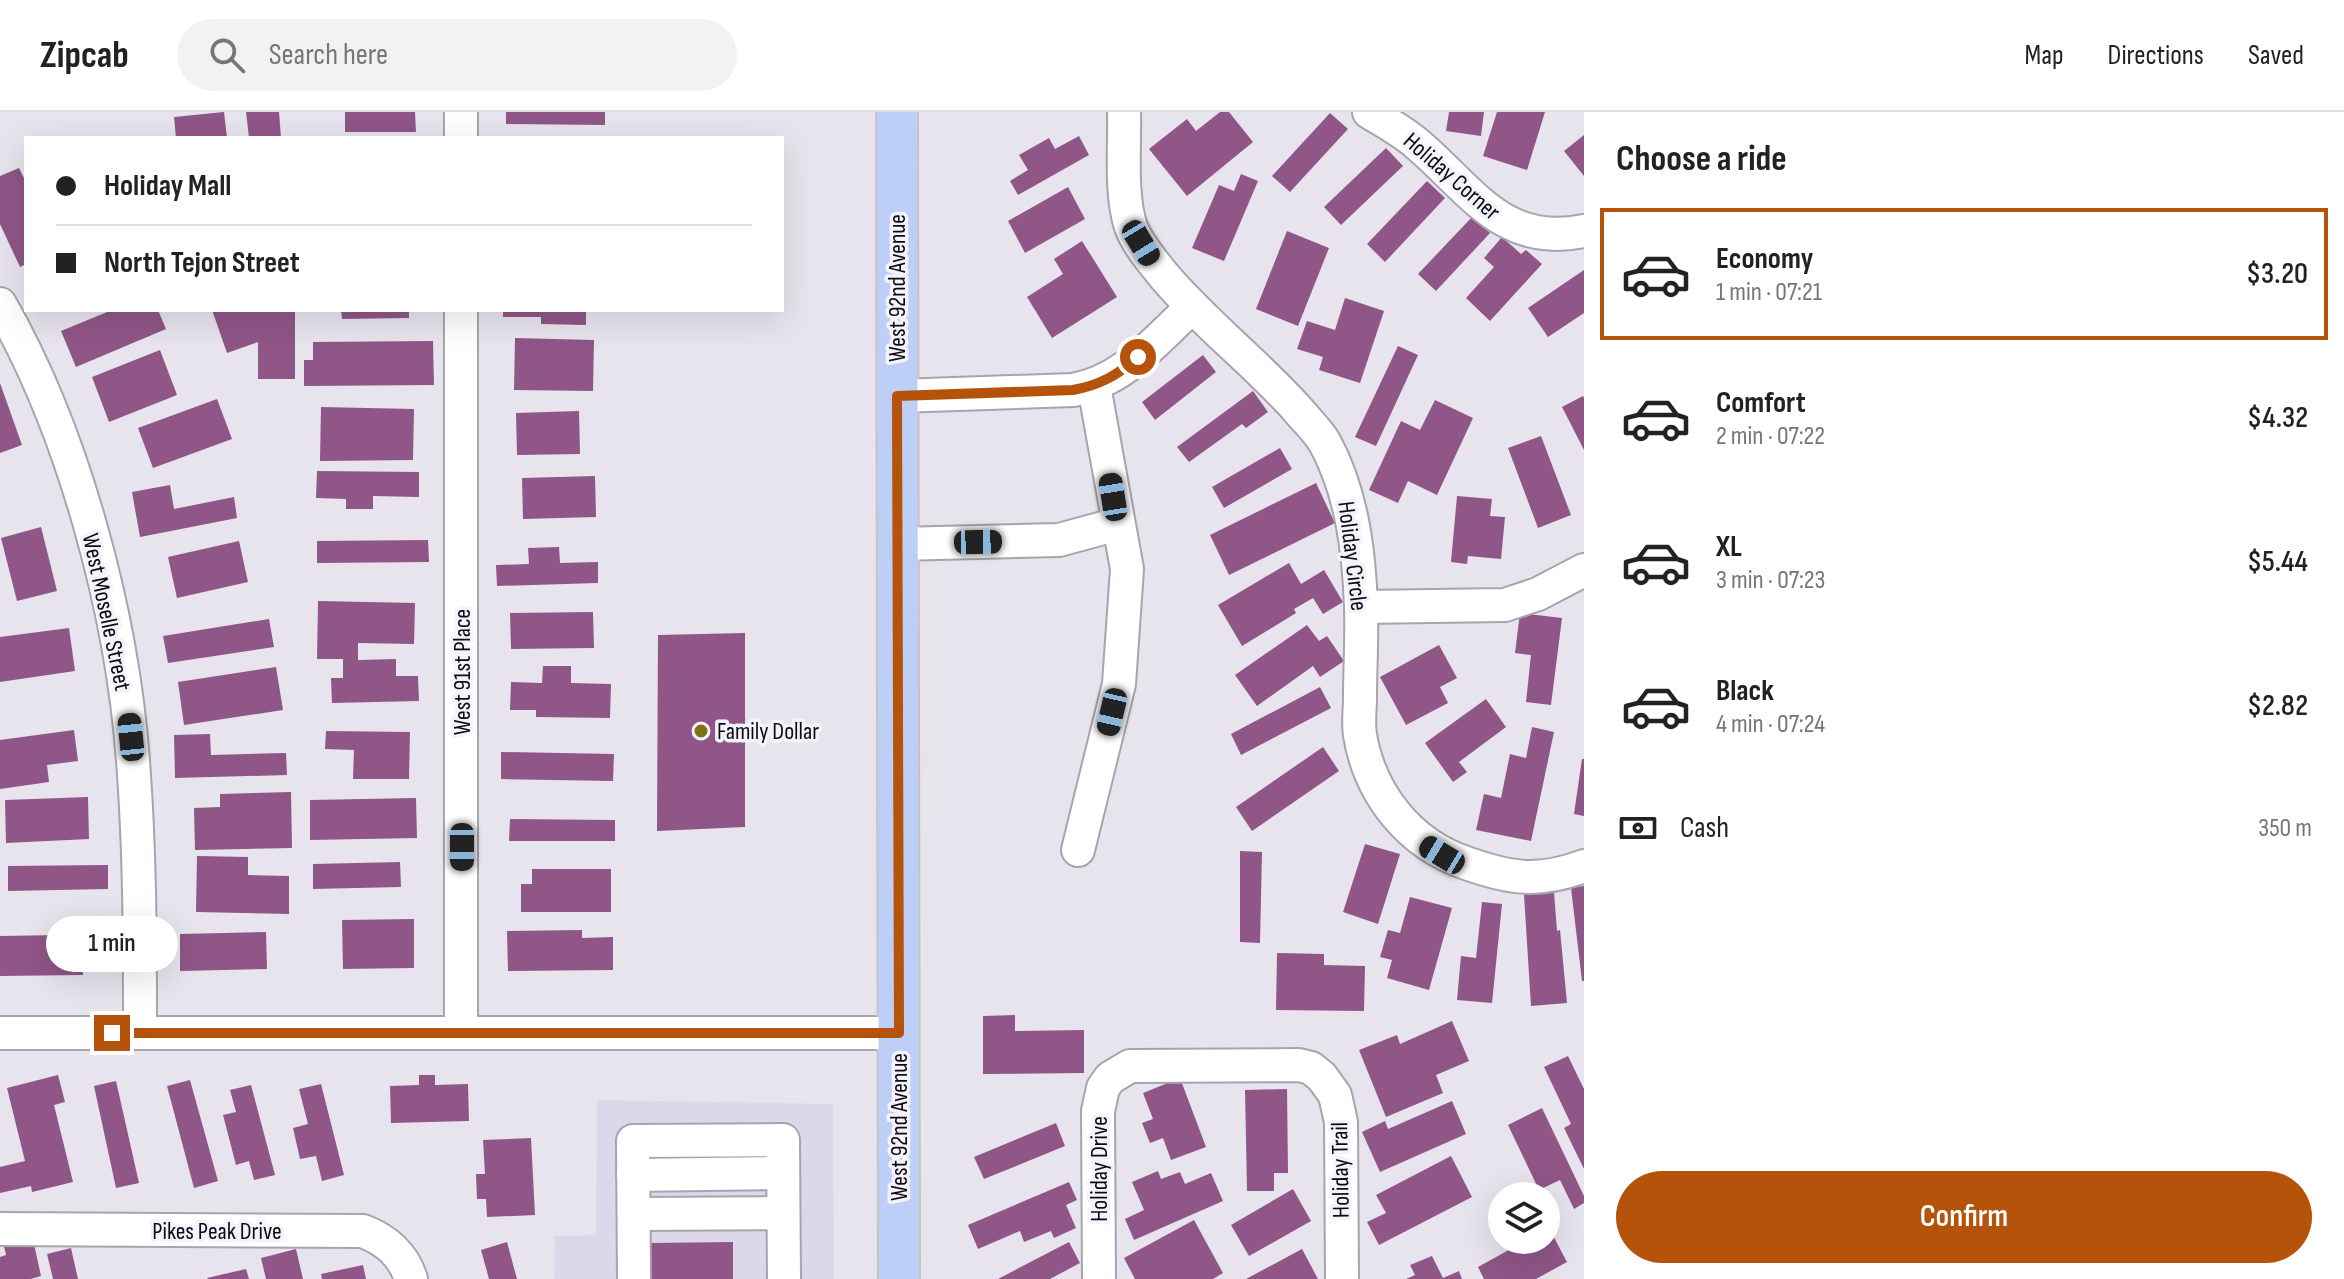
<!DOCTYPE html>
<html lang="en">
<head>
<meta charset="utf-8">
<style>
	body { margin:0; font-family:"Sofia Sans Condensed",sans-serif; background:#f2f2f2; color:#222; height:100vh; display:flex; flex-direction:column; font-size:30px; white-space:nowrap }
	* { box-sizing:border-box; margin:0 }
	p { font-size:26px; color:#767676 }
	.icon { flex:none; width:44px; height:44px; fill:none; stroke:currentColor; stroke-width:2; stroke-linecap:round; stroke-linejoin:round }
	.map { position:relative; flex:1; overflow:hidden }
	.sheet { display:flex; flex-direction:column; background:#fff; width:760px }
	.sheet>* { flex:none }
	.banner { position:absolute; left:24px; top:24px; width:760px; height:176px; border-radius:0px; box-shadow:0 8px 32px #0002; display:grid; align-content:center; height:176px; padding:0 32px; background:#fff }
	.fabs { position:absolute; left:1488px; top:1070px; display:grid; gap:16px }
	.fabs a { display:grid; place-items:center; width:72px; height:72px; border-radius:50%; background:#fff; box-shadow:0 8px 32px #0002; font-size:40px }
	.end { position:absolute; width:36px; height:36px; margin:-18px; border:10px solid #b45309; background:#fff; box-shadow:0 0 0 4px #fff }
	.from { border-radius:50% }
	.bubble { position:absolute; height:56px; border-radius:28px; background:#fff; box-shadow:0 8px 32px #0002; font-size:26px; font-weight:600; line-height:56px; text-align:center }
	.car { position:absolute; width:24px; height:48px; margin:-24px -12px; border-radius:10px; box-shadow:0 0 6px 2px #0007; background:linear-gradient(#222 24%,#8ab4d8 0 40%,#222 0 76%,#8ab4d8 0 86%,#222 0) }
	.banner b { display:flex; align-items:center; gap:28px; height:76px; font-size:30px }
	.banner b+b { border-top:2px solid #e0e0e0 }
	.banner i { width:20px; height:20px; background:#222 }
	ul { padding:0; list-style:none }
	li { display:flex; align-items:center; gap:24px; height:132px; margin:0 16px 12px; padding:0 16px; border:4px solid transparent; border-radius:0px }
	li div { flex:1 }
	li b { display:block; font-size:30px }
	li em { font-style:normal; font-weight:600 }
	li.selected { border-color:#b45309 }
	li>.icon { width:72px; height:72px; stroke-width:1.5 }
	h2 { padding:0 32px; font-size:36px; line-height:96px }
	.pay { display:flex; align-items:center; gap:20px; height:88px; padding:0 32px; font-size:30px }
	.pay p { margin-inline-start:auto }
	.action { display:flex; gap:16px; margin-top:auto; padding:16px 32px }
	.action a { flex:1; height:92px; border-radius:48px; background:#b45309; color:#fff; font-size:32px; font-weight:600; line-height:92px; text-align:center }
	header { display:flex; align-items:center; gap:48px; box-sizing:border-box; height:112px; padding:0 40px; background:#fff; border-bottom:2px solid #e0e0e0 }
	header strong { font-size:38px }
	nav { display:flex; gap:44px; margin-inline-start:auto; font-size:28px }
	.search { width:560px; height:72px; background:#f2f2f2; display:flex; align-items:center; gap:20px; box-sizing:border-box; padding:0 28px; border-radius:44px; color:#767676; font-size:30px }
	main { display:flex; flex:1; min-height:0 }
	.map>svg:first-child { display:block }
	.built { fill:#ddd8e9 }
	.building { fill:#8f5687 }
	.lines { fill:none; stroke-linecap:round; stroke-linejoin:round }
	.minor-casing { stroke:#a7a4ad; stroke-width:36 }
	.major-casing { stroke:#c5c4c5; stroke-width:44 }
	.minor { stroke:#fff; stroke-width:32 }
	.major { stroke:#becff7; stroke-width:40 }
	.route { stroke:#b45309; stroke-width:10 }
	.poi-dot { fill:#7c7214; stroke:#f4f2fb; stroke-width:3 }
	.labels { text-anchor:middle; stroke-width:7; stroke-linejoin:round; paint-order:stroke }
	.street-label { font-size:24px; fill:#0c0b0f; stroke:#f4f2fb }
	.poi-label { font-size:24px; fill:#0c0b0f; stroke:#f4f2fb; text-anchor:start }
</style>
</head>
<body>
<header>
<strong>Zipcab</strong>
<div class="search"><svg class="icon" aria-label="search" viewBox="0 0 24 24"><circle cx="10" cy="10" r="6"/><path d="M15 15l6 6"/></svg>Search here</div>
<nav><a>Map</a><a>Directions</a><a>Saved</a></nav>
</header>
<main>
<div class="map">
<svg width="1584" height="1167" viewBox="0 0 1584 1167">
	<rect width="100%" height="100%" fill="#e7e4ee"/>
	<path class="built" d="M597,988L833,992L834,1167H554L555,1124L596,1123Z"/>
	<g class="building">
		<path d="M224,0L227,26H176L174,5Z"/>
		<path d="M246,0H279L281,26H249Z"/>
		<path d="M345,0H415L416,20H345Z"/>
		<path d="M506,0H605V13L506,12Z"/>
		<path d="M1220,0H1229L1253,30L1187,84L1149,37L1187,7L1196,19Z"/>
		<path d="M1449,0H1484L1481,24L1446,19Z"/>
		<path d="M1497,0H1545L1527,58L1483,44Z"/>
		<path d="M1330,1L1348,17L1290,80L1272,64Z"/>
		<path d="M1584,23V64L1564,39Z"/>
		<path d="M1079,24L1089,43L1018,83L1010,69L1028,58L1019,43L1049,26L1055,37Z"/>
		<path d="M1386,36L1403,54L1341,113L1324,95Z"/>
		<path d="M19,56L26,70V152L20,155L0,112V64Z"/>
		<path d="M1241,62L1258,69L1224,149L1192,136L1219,73L1234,79Z"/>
		<path d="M1427,69L1445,86L1385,150L1367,132Z"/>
		<path d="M1068,75L1085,107L1025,141L1008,109Z"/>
		<path d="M1472,105L1490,121L1436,179L1418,162Z"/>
		<path d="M1287,119L1329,136L1298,214L1256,197Z"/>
		<path d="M1502,125L1521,142L1526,138L1542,152L1490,209L1466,186L1494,155L1484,146Z"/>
		<path d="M1082,129L1117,185L1052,226L1027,185L1063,162L1054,147Z"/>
		<path d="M1584,158V201L1548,225L1528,196Z"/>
		<path d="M1345,186L1384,199L1360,271L1319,258L1323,245L1297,237L1307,209L1335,218Z"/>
		<path d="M112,198H158L166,217L76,255L61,219Z"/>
		<path d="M212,198H254L255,200L258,198H295V267H258V230L227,241Z"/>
		<path d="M341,198H409V206L342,207Z"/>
		<path d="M503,198H586V213L541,212V205H503Z"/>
		<path d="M515,226L594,228L593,279L514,278Z"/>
		<path d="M433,229L434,273L304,274V248H313V230Z"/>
		<path d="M1398,234L1418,243L1376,334L1355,325Z"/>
		<path d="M160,238L177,283L109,310L92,265Z"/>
		<path d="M1203,243L1216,260L1155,308L1142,290Z"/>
		<path d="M0,271L22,333L0,341Z"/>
		<path d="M1253,279L1268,300L1246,316L1242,312L1189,350L1177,335Z"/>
		<path d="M1583,284L1584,286V338L1562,295Z"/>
		<path d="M217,287L232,327L153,356L138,316Z"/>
		<path d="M1435,288L1473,306L1437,383L1408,369L1398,391L1369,378L1401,309L1420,318Z"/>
		<path d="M321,295L414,297L413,348L320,349Z"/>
		<path d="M579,299L580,342L517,343L516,301Z"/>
		<path d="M1541,324L1571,403L1538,416L1508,336Z"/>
		<path d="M1280,336L1292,357L1224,396L1212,375Z"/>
		<path d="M317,359L419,360V385L373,384V397H346V387L316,386Z"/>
		<path d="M595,364L596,405L523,407L522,366Z"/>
		<path d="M1316,371L1335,411L1229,463L1210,423Z"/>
		<path d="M170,373L174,397L234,385L237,406L140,425L132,380Z"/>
		<path d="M1457,384L1492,387L1490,404L1505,405L1501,447L1468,444L1467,452L1451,450Z"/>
		<path d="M41,415L57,479L17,489L1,426Z"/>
		<path d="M428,428L429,450L317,451V429Z"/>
		<path d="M239,429L248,470L177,486L168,445Z"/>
		<path d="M559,435L560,451L598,450V471L497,474L496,453L529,452L528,436Z"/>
		<path d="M1289,451L1301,472L1324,458L1343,490L1323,502L1313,486L1294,497L1296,501L1242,534L1218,493Z"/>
		<path d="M318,489L415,491L414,532L358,531V548L396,547V564H418L419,589L332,591L331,566H343V547H317Z"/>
		<path d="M593,500L594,536L511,537L510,501Z"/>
		<path d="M1520,501L1562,506L1551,593L1526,590L1531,543L1515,541Z"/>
		<path d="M269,507L274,535L168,551L163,524Z"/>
		<path d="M1307,513L1319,529L1327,524L1344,549L1320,565L1313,554L1257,594L1235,563Z"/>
		<path d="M69,516L75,559L0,570V525Z"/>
		<path d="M745,521V715L657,719L658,523Z"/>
		<path d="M1439,533L1457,566L1440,575L1448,591L1406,613L1380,565Z"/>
		<path d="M543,554H571V571L611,572L610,606L536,605V598H510L511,570L542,571Z"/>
		<path d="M276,555L283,598L184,613L178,570Z"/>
		<path d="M1320,575L1331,596L1241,643L1231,622Z"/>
		<path d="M1486,587L1506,615L1459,650L1467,660L1453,670L1425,631Z"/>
		<path d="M1532,615L1554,620L1531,729L1476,718L1484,682L1501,686L1510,642L1526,646Z"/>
		<path d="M74,618L78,649L47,653L49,670L0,677V628Z"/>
		<path d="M326,619L410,620L409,667H353L354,638L325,637Z"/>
		<path d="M210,622L211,643L286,641L287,663L175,666L174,623Z"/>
		<path d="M1323,635L1339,659L1252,719L1236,695Z"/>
		<path d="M501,640L614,642L613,669L501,667Z"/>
		<path d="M1582,647H1584V704L1574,702Z"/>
		<path d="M291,680L292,736L195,738L194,696L220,695V682Z"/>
		<path d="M88,685L89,727L6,731L5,688Z"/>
		<path d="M416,686L417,726L310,728V688Z"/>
		<path d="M510,707L615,708V729H509Z"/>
		<path d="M1365,732L1400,742L1378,812L1343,800Z"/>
		<path d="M1240,739L1262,740L1260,831L1240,830Z"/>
		<path d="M197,744L248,745V763L289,764V802L196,800Z"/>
		<path d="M400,750L401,775L313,777V752Z"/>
		<path d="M108,753V777L8,779V754Z"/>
		<path d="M532,757H611V800H521V772H532Z"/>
		<path d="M1584,774V869H1582L1571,776Z"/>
		<path d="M1554,780L1557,819L1560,818L1567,891L1531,894L1524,783Z"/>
		<path d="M1410,785L1452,796L1429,878L1387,866L1392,848L1380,845L1388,818L1400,821Z"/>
		<path d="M1482,790L1502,792L1492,891L1457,888L1461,844L1476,846Z"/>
		<path d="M414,807V856L343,857L342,808Z"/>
		<path d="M582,818V826L613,825V858L508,859L507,819Z"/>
		<path d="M266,820L267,857L180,859V822Z"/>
		<path d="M60,823V831H82L83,863L0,864V824Z"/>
		<path d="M1277,841L1324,842V853L1365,854L1364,899L1276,898Z"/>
		<path d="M1015,903V919L1084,918V961L983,962V904Z"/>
		<path d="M1452,909L1469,949L1436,963L1443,981L1386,1005L1359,938L1397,923L1400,932Z"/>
		<path d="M1568,944L1584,977V1057L1564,1016L1571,1012L1544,955Z"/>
		<path d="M58,963L65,990L54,993L73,1070L32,1080L31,1074L0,1081V1055L25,1049L7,976Z"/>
		<path d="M419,963H435V973L468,972L469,1009L391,1011L390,974L419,973Z"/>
		<path d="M1180,966L1206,1035L1171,1048L1163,1026L1150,1031L1142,1011L1153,1007L1143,981Z"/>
		<path d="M190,968L218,1069L194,1076L167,974Z"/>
		<path d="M116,969L139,1071L116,1076L94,974Z"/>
		<path d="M321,972L344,1063L322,1069L316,1044L300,1047L293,1016L308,1012L299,977Z"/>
		<path d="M251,973L275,1063L254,1068L249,1049L236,1053L223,1003L236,1000L230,978Z"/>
		<path d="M1287,977L1288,1061H1274V1079H1247L1245,978Z"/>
		<path d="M1452,989L1466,1022L1380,1060L1362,1020L1385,1009L1388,1017Z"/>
		<path d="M1542,996L1584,1084V1091L1574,1097L1560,1068L1539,1078L1508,1013Z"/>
		<path d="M1056,1011L1065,1034L984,1067L974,1045Z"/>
		<path d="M531,1026L535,1103L487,1105L486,1087H477L476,1062H485L483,1028Z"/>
		<path d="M1451,1044L1472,1085L1379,1133L1367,1110L1386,1101L1376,1083Z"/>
		<path d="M1158,1059L1161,1067L1180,1060L1185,1072L1211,1061L1223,1089L1134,1128L1125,1107L1144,1098L1132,1070Z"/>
		<path d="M1069,1070L1077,1088L1066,1093L1076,1116L1054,1126L1051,1119L1024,1130L1020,1119L978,1137L968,1113Z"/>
		<path d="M1293,1077L1311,1109L1249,1144L1231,1113Z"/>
		<path d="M1194,1108L1223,1161L1213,1167H1135L1124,1146Z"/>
		<path d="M1549,1116L1567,1150L1536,1167H1484L1478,1155L1527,1128H1546V1118Z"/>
		<path d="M507,1130L517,1167H489L481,1138Z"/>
		<path d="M733,1130V1167H651V1131Z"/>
		<path d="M1069,1130L1080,1151L1050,1167H998Z"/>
		<path d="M34,1132L41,1164L31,1167H0V1145L6,1143L4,1134Z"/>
		<path d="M71,1136L78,1167H53L47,1142Z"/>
		<path d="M296,1137L303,1167H266L261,1146Z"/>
		<path d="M1302,1137L1318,1167H1246Z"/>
		<path d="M1432,1144L1443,1166L1459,1159L1462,1167H1406L1415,1163L1410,1153Z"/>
		<path d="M363,1153L366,1167H322L321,1162Z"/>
		<path d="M246,1157L249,1167H208L207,1166Z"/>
	</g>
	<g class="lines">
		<defs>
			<g id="minor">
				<path d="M461,0V26"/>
				<path d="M1124,0C1125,34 1120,83 1131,115C1138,133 1153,150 1165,165C1206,213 1256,251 1298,298C1307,309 1318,319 1325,331C1352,381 1359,439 1361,495C1362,526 1360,556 1360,586C1360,598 1358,611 1360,623C1370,683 1410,732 1466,751C1511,767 1539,771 1584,754"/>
				<path d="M1369,0C1385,10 1402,19 1416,31C1471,77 1502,136 1584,119"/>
				<path d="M0,192C74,321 122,501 133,649C140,740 140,830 140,921"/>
				<path d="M897,284L1073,278C1124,269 1155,229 1191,196"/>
				<path d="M898,432L1059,428L1118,412"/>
				<path d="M1361,495L1505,493L1538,482L1584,458"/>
				<path d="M1078,738L1119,572L1127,457L1094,274"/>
				<path d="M0,921H899"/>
				<path d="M461,921V198"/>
				<path d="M633,1063L783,1061"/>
				<path d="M634,1102L783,1101"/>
				<path d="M0,1117L363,1119C386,1128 403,1142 411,1167"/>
				<path d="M634,1167L633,1029L783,1028L784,1167"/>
				<path d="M1099,1167L1098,999L1103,976L1110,966L1130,954L1299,953L1311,956L1322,965L1335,983L1341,1010L1342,1167"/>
			</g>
			<path id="major" d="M897,0L899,1167"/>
		</defs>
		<use href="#minor" class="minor-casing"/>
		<use href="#major" class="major-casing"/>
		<use href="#minor" class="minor"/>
		<use href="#major" class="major"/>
	</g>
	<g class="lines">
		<path class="route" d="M112,921H899L897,284L1073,278C1100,273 1118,263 1138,245"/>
	</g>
	<circle class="poi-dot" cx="701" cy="619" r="8"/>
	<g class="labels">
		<g class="street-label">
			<text transform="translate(1452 64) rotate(41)" y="8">Holiday Corner</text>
			<text transform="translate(897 176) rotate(-90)" y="8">West 92nd Avenue</text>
			<text transform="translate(1353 444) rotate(83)" y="8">Holiday Circle</text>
			<text transform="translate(107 500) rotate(78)" y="8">West Moselle Street</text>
			<text transform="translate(462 560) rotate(-90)" y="8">West 91st Place</text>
			<text transform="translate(899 1015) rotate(-90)" y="8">West 92nd Avenue</text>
			<text transform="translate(1099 1057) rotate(-90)" y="8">Holiday Drive</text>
			<text transform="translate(1340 1058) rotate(-91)" y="8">Holiday Trail</text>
			<text x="217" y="1127">Pikes Peak Drive</text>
		</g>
		<g class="poi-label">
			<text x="717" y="627">Family Dollar</text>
		</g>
	</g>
</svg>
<div class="fabs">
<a><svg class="icon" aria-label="layers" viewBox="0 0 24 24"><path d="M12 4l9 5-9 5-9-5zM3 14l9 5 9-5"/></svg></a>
</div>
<i class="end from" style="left:1138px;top:245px"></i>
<i class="end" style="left:112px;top:921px"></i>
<div class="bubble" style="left:46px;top:804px;width:132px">1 min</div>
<i class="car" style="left:1141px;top:131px;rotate:149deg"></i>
<i class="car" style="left:1113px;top:385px;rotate:351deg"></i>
<i class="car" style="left:978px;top:430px;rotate:89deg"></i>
<i class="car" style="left:1112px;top:600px;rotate:193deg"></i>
<i class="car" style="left:131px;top:625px;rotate:354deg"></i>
<i class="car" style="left:462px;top:735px;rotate:180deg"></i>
<i class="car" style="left:1442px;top:743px;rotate:301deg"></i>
<div class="banner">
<b><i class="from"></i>Holiday Mall</b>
<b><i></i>North Tejon Street</b>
</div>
</div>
<section class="sheet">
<h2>Choose a ride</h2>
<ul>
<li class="selected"><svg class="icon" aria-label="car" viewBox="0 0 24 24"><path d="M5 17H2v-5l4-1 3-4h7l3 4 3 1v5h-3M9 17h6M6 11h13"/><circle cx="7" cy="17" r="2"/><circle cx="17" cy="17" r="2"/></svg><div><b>Economy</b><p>1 min · 07:21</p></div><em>$3.20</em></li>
<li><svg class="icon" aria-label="car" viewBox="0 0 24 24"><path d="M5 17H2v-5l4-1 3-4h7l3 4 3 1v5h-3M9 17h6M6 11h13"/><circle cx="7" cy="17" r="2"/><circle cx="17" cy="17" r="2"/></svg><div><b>Comfort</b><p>2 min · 07:22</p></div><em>$4.32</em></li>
<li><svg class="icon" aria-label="car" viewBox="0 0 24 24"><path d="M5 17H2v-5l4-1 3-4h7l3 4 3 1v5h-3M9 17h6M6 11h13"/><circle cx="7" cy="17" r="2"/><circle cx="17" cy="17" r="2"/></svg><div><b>XL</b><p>3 min · 07:23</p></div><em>$5.44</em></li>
<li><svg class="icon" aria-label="car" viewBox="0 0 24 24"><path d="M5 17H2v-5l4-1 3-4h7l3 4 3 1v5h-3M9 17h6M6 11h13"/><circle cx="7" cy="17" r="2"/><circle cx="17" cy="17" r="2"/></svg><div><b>Black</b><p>4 min · 07:24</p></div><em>$2.82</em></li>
</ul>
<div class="pay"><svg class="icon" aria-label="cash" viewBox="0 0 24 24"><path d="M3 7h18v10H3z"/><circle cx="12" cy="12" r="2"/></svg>Cash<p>350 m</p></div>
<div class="action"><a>Confirm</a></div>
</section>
</main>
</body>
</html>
